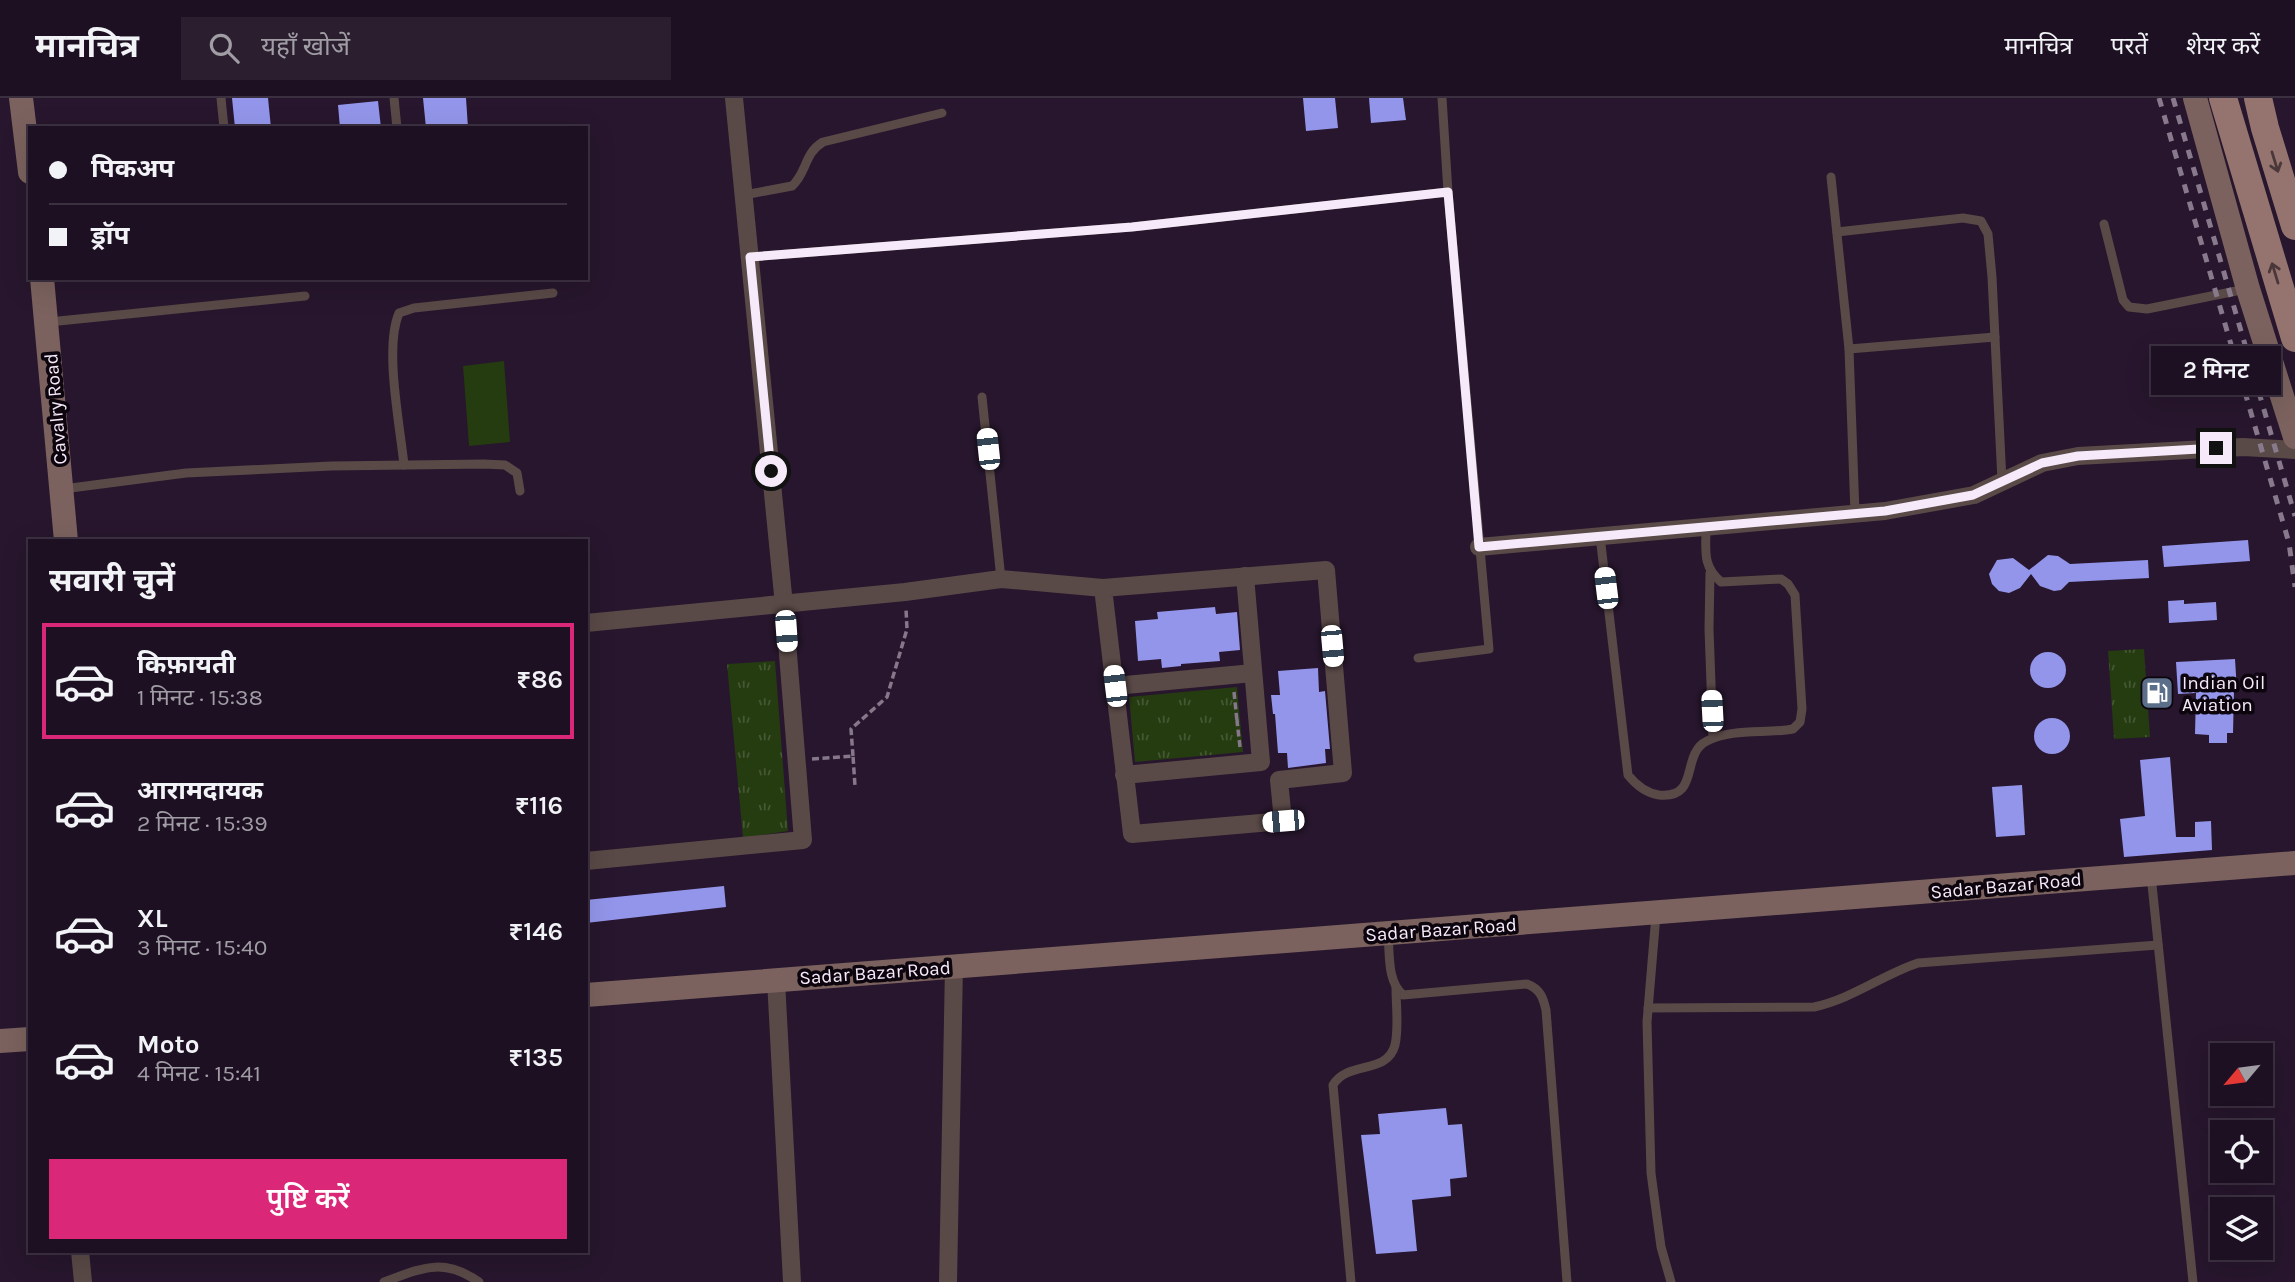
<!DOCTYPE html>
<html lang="hi">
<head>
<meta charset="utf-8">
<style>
	body { margin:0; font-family:Karla,"Noto Sans Devanagari",sans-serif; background:#2a1e2f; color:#f1f3f6; height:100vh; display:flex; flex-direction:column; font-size:26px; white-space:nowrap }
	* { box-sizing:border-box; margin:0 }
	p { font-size:23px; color:#a09da5 }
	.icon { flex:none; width:38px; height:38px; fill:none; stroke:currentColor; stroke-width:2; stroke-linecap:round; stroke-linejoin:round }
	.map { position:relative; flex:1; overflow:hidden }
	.details { position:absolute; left:28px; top:441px; width:560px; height:714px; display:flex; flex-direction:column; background:#1d1022; border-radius:0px; box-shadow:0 7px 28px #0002,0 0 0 2px #3b3040 }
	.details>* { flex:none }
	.top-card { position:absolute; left:28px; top:28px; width:560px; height:154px; border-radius:0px; box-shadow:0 7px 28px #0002,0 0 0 2px #3b3040; display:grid; align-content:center; height:154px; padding:0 21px; background:#1d1022 }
	.needle { width:46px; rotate:241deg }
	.controls { position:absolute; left:2210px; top:945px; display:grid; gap:14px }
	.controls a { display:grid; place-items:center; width:63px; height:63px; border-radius:0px; background:#1d1022; box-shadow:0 7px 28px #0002,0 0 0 2px #3b3040; font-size:35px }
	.end { position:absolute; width:32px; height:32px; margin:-16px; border:9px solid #f6eafa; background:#111; box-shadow:0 0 0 4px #111 }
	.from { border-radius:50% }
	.bubble { position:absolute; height:49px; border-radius:0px; background:#1d1022; box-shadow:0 7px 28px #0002,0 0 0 2px #3b3040; font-size:23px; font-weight:600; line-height:49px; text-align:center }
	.car { position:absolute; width:21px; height:42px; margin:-21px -10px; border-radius:9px; box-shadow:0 0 5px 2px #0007; background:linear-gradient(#fff 24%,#345 0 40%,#fff 0 76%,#345 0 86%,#fff 0) }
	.top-card b { display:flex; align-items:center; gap:24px; height:66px; font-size:26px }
	.top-card b+b { border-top:2px solid #3b3040 }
	.top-card i { width:18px; height:18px; background:#f1f3f6 }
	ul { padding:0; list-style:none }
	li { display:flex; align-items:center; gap:21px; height:116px; margin:0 14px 10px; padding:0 7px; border:4px solid transparent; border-radius:0px }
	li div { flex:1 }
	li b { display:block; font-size:26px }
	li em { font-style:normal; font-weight:600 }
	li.on { border-color:#db2777 }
	li>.icon { width:63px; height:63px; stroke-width:1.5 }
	h2 { padding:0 21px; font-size:32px; line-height:84px }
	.button { display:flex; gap:14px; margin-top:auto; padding:14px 21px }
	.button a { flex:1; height:80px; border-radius:0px; background:#db2777; color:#fff; font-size:28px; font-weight:600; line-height:80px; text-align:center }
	header { display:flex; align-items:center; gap:42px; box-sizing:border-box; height:98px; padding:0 35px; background:#1d1022; border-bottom:2px solid #3b3040 }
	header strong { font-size:33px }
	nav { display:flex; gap:38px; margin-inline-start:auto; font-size:24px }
	.search { width:490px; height:63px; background:#2a1e2f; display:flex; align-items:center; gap:18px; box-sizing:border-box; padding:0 24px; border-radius:0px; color:#a09da5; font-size:26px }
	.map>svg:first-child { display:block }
	.park { fill:url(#park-tufts) }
	.pitch { fill:#253b10 }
	.building { fill:#9395ea }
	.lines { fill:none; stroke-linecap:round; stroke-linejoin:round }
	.path { stroke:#86778b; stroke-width:3.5; stroke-dasharray:7 3.5; stroke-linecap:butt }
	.lane { stroke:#594947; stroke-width:9 }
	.street { stroke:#594947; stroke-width:18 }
	.secondary { stroke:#7b625e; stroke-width:24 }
	.primary { stroke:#95746f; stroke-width:28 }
	.rail { stroke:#88798d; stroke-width:5; stroke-dasharray:9 9; stroke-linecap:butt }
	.oneway { stroke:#4a373a }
	.route { stroke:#f6eafa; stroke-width:9 }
	.labels { text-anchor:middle; stroke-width:7; stroke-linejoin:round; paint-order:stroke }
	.street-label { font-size:19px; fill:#f6eafa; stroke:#0c050e }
	.poi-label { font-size:19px; fill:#f6eafa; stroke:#0c050e; text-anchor:start }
</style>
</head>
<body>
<header>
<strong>मानचित्र</strong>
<div class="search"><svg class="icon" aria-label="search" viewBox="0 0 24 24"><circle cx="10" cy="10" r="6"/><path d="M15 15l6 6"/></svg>यहाँ खोजें</div>
<nav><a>मानचित्र</a><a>परतें</a><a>शेयर करें</a></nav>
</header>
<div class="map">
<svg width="2295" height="1184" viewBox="0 0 2295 1184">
	<defs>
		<pattern id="park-tufts" width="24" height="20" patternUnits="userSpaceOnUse" patternTransform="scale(1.75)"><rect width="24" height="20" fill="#253b10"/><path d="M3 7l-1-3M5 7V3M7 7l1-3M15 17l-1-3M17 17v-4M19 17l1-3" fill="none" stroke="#455834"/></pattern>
	</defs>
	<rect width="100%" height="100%" fill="#27162d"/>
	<g class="park">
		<path d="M2144,551L2150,639L2114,641L2108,553Z"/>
		<path d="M775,563L788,733L743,740L727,566Z"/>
		<path d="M1237,589L1243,654L1135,664L1129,599Z"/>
	</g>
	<path class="pitch" d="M504,263L510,344L469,348L463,268Z"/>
	<g class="building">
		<path d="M232,0H268L271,30H235Z"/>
		<path d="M423,0H466L468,30H426Z"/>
		<path d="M1303,0H1335L1338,30L1306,33Z"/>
		<path d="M1369,0H1403L1406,22L1371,25Z"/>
		<path d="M378,3L381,30H340L338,7Z"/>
		<path d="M2248,442L2250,463L2164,469L2162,448Z"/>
		<path d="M2048,457L2058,458L2070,466L2148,462L2149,480L2069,484L2061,492L2054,493L2040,488L2031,476L2020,490L2009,495L1999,493L1992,486L1989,476L1997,462L2013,460L2029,472Z"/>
		<path d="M2184,502V506L2216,504L2217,522L2169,525L2168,503Z"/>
		<path d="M1215,509L1216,516L1237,514L1240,552L1219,554L1220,563L1181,566V568L1162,570L1161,561L1138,563L1135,523L1158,521L1157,514Z"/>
		<circle cx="2048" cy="572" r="18"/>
		<path d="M2235,561L2237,593H2234L2233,635H2227V645H2209V637L2195,636L2196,595L2178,596L2176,564Z"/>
		<path d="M1318,570L1319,594L1325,593L1330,651H1325L1326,665L1288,670L1287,655H1278L1275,616H1273L1271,597H1280L1278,573Z"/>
		<circle cx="2052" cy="638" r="18"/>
		<path d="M2170,659L2176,739H2195V724L2211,723L2212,752L2124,759L2120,721L2145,718L2140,662Z"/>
		<path d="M2022,687L2025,737L1996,739L1992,689Z"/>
		<path d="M724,788L726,809L586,825V802Z"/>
		<path d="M1446,1010L1448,1027L1462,1026L1467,1079L1450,1081L1451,1098L1412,1102L1417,1153L1376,1156L1361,1037L1380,1036L1378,1016Z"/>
	</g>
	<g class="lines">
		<g class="path">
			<path d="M1234,594L1237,623"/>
			<path d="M1240,649L1237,623L1241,622"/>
			<path d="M853,658L851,631L887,599L907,531L906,511"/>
			<path d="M812,661L853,658L855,688"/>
		</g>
		<g class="lane">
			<path d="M221,0L224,30"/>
			<path d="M394,0L397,30"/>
			<path d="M1831,79L1849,251L1855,415"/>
			<path d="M744,97L792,88C807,75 804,55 823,44L942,15"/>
			<path d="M2104,126L2123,202L2129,209L2147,211L2246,191"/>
			<path d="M1837,134L1963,120L1981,123L1988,136L1992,179L2002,383"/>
			<path d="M750,159L1132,129L1448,94"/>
			<path d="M49,224L305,198"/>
			<path d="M1849,251L1995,239"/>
			<path d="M982,299L1001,481"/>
			<path d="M404,367C400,327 384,250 399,215L414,210L553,195"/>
			<path d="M63,391L186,375L331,368L484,366L505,367L517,375L520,393"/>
			<path d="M1600,438L1628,677C1636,687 1646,695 1659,697C1701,701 1680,656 1707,643C1733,630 1765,636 1793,631L1800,624L1802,611L1795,497L1788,486L1781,481L1721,484C1702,468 1706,452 1706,429"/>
			<path d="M1710,475L1709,531L1713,640"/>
			<path d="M1418,560L1489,551L1448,94L1442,0"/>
			<path d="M2151,777L2193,1184"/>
			<path d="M1656,817L1647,924L1651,1075L1661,1149L1671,1184"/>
			<path d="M1388,837C1390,857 1387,883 1403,897L1527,886C1540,891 1543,899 1546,912L1567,1184"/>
			<path d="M1648,910L1814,909C1852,901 1882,877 1918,865L2158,847"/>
			<path d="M384,1184C422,1170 443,1159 479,1184"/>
			<path d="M1351,1184L1333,987C1348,962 1387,977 1395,947C1399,930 1396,908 1396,890"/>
		</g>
		<g class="street">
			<path d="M1479,449L1885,413L1974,397L2042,365L2078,358L2243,349L2295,352"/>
			<path d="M586,525L905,494L1001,481L1103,490L1326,472L1343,675L1279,682L1283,723L1132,736L1103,490"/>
			<path d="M1115,588L1253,575"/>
			<path d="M1124,677L1261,664L1245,478"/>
			<path d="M586,763L803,742L784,507L734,0"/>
			<path d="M776,882L792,1184"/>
			<path d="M80,1153L83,1184"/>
			<path d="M948,1184L954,868"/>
		</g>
		<g class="secondary">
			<path d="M21,0L30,74"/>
			<path d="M2195,0L2248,191L2295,339"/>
			<path d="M42,180L66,443"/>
			<path d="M586,897L2295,765"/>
			<path d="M0,943L30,941"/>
		</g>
		<g class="primary">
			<path d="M2223,0L2295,240"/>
			<path d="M2258,0L2265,30L2295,128"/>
		</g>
		<g class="rail">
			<path d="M2159,0L2289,445L2295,489"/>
			<path d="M2173,0L2295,418"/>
		</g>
	</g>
	<defs><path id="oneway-shaft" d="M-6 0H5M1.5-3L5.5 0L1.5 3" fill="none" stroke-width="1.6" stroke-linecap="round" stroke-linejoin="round" transform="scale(1.75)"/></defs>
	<g class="oneway">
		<use href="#oneway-shaft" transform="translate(2275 64) rotate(73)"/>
		<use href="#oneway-shaft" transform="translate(2275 175) rotate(-107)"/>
	</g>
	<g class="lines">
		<path class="route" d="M771,373L750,159L1132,129L1448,94L1479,449L1885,413L1973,397L2042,365L2078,358L2216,350"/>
	</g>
	<defs>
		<symbol id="fuel-square" viewBox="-11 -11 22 22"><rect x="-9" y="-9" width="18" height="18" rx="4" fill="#5c6f8a" stroke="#0c050e"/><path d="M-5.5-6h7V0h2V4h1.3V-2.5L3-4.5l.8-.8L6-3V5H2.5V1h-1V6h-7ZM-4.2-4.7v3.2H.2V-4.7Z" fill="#fff"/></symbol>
	</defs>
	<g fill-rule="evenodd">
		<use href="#fuel-square" x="2138" y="576" width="38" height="38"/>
	</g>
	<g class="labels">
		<g class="street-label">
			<text transform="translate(55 311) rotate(-95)" y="7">Cavalry Road</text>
			<text transform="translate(2006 787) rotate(-5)" y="7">Sadar Bazar Road</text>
			<text transform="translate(1441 831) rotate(-4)" y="7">Sadar Bazar Road</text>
			<text transform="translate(875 874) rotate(-4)" y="7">Sadar Bazar Road</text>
		</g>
		<g class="poi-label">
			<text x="2182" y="591">Indian Oil<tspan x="2182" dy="22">Aviation</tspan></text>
		</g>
	</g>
</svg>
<div class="controls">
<a><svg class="needle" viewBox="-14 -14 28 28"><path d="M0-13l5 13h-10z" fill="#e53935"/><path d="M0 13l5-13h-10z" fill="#a09da5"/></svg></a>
<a><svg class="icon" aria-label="locate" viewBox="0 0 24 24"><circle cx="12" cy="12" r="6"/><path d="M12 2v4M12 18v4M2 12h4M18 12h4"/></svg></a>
<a><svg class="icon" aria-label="layers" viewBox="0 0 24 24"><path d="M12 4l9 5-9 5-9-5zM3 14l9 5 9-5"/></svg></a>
</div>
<i class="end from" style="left:771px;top:373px"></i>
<i class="end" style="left:2216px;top:350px"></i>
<div class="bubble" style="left:2151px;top:248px;width:130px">2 मिनट</div>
<i class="car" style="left:988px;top:351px;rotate:354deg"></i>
<i class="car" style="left:1606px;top:490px;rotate:353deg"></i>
<i class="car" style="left:786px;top:533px;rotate:176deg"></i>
<i class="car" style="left:1332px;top:548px;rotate:175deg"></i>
<i class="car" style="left:1115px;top:588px;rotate:353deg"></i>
<i class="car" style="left:1712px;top:613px;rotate:357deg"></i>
<i class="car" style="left:1283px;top:723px;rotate:265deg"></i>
<div class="top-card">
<b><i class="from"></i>पिकअप</b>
<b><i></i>ड्रॉप</b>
</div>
<section class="details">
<h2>सवारी चुनें</h2>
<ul>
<li class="on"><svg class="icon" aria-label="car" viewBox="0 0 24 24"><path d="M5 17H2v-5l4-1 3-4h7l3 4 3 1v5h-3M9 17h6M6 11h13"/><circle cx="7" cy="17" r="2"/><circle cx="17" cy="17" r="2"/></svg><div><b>किफ़ायती</b><p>1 मिनट · 15:38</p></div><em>₹86</em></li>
<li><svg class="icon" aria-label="car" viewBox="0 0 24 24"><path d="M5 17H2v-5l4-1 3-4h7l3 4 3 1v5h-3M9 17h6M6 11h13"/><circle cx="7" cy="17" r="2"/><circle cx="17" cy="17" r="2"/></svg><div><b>आरामदायक</b><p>2 मिनट · 15:39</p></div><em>₹116</em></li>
<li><svg class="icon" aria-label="car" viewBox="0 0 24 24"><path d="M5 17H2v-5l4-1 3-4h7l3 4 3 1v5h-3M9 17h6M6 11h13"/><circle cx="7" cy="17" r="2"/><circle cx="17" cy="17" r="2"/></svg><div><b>XL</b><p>3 मिनट · 15:40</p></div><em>₹146</em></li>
<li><svg class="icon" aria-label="car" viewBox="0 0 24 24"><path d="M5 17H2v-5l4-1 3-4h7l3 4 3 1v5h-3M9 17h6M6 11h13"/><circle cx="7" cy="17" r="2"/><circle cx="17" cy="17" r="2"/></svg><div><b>Moto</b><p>4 मिनट · 15:41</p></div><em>₹135</em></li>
</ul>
<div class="button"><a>पुष्टि करें</a></div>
</section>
</div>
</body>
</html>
